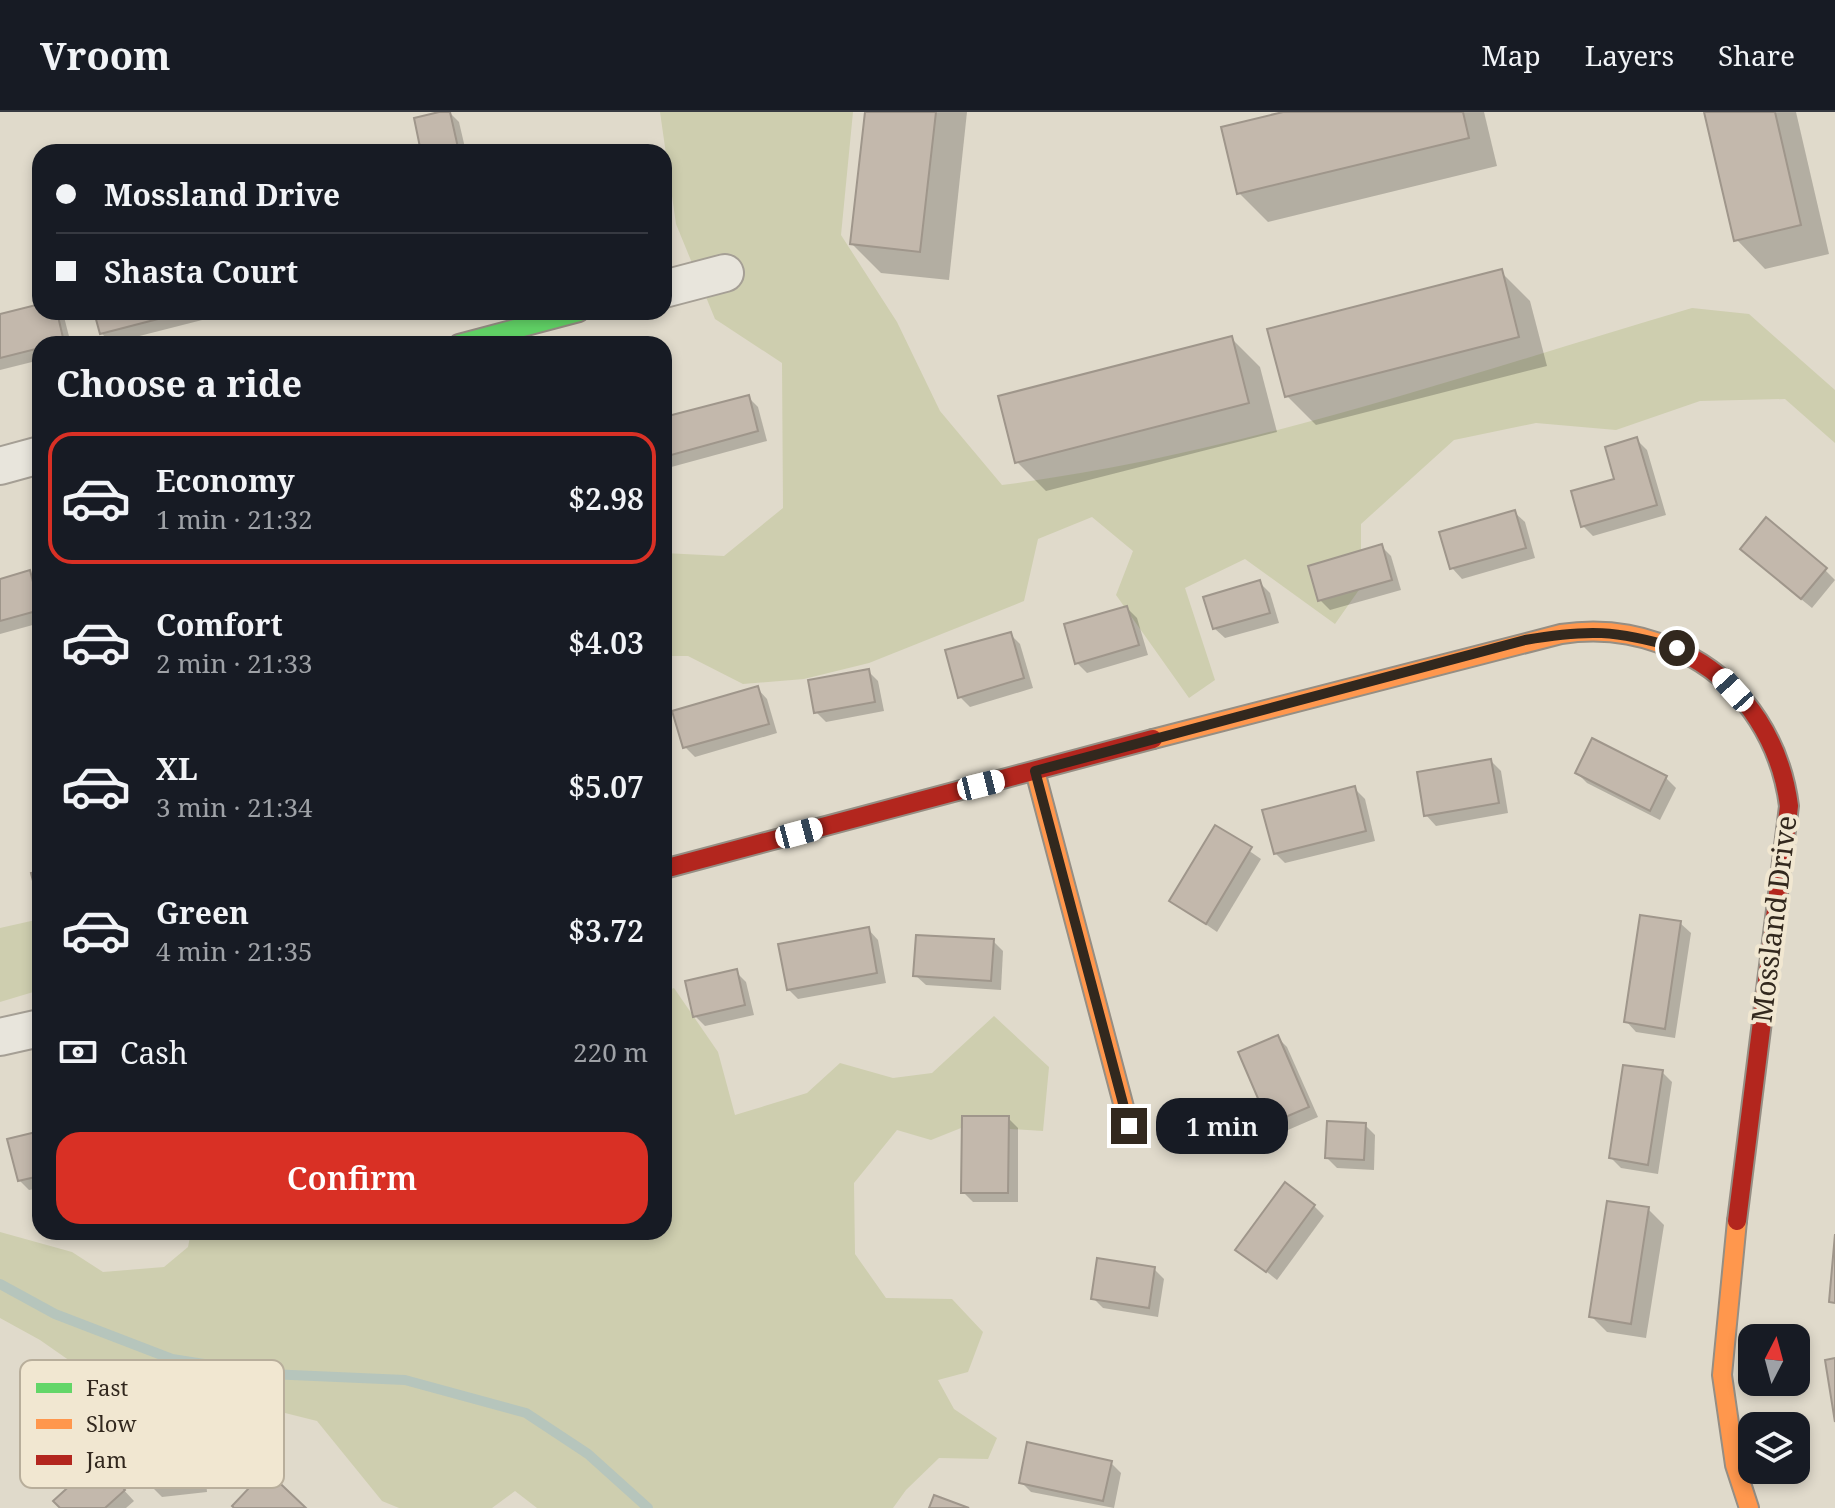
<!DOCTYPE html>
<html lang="en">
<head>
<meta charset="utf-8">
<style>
	body { margin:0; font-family:"Noto Serif",serif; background:#242831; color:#f1f3f6; height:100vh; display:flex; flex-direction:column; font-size:30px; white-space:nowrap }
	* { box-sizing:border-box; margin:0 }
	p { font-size:26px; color:#9ea1a6 }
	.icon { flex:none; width:44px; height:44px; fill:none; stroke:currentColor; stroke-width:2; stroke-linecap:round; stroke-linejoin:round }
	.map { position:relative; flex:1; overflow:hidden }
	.sheet { position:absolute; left:32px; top:224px; width:640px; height:904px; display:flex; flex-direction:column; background:#171b24; border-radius:24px; box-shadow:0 4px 12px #0003 }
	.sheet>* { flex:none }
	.top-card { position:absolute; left:32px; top:32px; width:640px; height:176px; border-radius:24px; box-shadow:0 4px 12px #0003; display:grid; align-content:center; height:176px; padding:0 24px; background:#171b24 }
	.needle { width:52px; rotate:6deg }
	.buttons { position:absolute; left:1738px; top:1212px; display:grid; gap:16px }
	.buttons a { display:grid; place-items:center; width:72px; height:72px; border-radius:16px; background:#171b24; box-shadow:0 4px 12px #0003; font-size:40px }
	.end { position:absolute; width:36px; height:36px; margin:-18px; border:10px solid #32281e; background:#fff; box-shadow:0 0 0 4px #fff }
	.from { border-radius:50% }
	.bubble { position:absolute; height:56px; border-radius:24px; background:#171b24; box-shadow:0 4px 12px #0003; font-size:26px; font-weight:600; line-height:56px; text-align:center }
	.car { position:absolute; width:24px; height:48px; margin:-24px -12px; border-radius:10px; box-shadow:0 0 6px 2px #0007; background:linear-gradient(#fff 24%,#345 0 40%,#fff 0 76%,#345 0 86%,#fff 0) }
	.top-card b { display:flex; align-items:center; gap:28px; height:76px; font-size:30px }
	.top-card b+b { border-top:2px solid #363941 }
	.top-card i { width:20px; height:20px; background:#f1f3f6 }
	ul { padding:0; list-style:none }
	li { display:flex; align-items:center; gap:24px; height:132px; margin:0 16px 12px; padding:0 8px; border:4px solid transparent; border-radius:24px }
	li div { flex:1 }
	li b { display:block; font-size:30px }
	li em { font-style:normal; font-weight:600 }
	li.active { border-color:#d93025 }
	li>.icon { width:72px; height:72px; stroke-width:1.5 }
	h2 { padding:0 24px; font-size:36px; line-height:96px }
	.pay { display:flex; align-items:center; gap:20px; height:88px; padding:0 24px; font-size:30px }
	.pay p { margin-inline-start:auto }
	.cta { display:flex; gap:16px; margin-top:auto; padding:16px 24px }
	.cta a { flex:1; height:92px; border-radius:24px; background:#d93025; color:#fff; font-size:32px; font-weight:600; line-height:92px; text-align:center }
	header { display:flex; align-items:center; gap:48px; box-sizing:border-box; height:112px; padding:0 40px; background:#171b24; border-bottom:2px solid #363941 }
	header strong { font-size:38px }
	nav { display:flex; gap:44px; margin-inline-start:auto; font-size:28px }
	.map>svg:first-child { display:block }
	.green { fill:#ceceaf }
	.shadow { fill:#0003 }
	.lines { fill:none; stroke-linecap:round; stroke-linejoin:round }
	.stream { stroke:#b6c5bc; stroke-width:10 }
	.building { fill:#c3b8ac; stroke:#9f968b; stroke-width:2 }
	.street-casing { stroke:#a59f95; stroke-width:40 }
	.fast-casing { stroke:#958e84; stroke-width:22 }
	.slow-casing { stroke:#958e84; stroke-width:22 }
	.jam-casing { stroke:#958e84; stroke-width:22 }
	.street { stroke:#e8e5dc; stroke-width:36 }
	.fast { stroke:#63d668; stroke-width:18 }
	.slow { stroke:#ff974d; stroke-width:18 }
	.jam { stroke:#b3261e; stroke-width:18 }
	.route { stroke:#32281e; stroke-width:10 }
	.labels { text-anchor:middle; stroke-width:8; stroke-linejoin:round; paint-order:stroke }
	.street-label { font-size:28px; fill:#32281e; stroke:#f1e7d1 }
	.key { fill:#f1e7d1; stroke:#b8ae9b; stroke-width:2 }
	.key-label { font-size:22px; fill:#32281e }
</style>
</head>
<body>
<header>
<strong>Vroom</strong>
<nav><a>Map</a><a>Layers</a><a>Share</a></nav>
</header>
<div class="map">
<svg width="1835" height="1396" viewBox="0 0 1835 1396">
	<rect width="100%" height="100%" fill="#e0dacb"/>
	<g class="green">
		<path d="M660,0H853L841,123L897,210L940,299L1002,373C1237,343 1465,263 1692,196L1749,202L1835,278V331L1785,287L1700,289L1616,318L1536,311L1454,328L1361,412V475L1335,512L1245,447L1185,476L1215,568L1189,586L1116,483L1133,439L1092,405L1038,427L1024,489L869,551L804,567L743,572L688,544H664V441L724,444L783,396L782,251L715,207L676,112Z"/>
		<path d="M40,807V878L0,890V816Z"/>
		<path d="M674,876L718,940L735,1003L807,981L840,951L893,966L932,961L994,904L1049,955L1043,1019L966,1014L931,1028L897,1018L854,1071L855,1142L886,1186L952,1187L983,1220L968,1260L938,1268L954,1297L997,1326L988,1347L939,1346L906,1378L893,1396H537L515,1379L492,1396H399L382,1389L317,1309L176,1274L123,1286L40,1228L0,1206V1120L72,1140L103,1160L164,1155L188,1135L191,1120H664V880Z"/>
	</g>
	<g class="shadow">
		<path d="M449,0L459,10L466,40H423Z"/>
		<path d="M867,0H967L949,168L881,161L852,132Z"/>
		<path d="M1292,0H1484L1497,54L1268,110L1239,81Z"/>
		<path d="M1706,0H1796L1829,142L1765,157L1736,127Z"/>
		<path d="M1501,160L1530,189L1547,254L1316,313L1287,284Z"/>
		<path d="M40,194V200L63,201L71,232H40V248L0,258V204Z"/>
		<path d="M96,200H209L210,206L112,231L101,221Z"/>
		<path d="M1231,226L1260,255L1277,320L1046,379L1017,350Z"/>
		<path d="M748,285L758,295L767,329L664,357V307Z"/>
		<path d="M1637,328L1647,338L1666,403L1593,424L1583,414L1617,368Z"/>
		<path d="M1514,400L1525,410L1535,446L1462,467L1452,456Z"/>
		<path d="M1381,434L1391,444L1401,478L1330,498L1320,488Z"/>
		<path d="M1752,447L1825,458L1835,468L1812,496Z"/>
		<path d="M29,461L40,473V511L0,522V469Z"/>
		<path d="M1260,471L1270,481L1279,511L1225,526L1214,516Z"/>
		<path d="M1127,496L1137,506L1148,543L1087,561L1077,551Z"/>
		<path d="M1010,522L1020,532L1033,576L970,595L960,585Z"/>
		<path d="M868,559L878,569L884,599L826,610L816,600Z"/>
		<path d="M757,576L767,587L777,621L695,645L685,635Z"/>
		<path d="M1593,629L1666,666L1676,676L1660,708L1587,671L1577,661Z"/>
		<path d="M1491,649L1501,659L1508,701L1436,714L1426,703Z"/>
		<path d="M1354,676L1365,687L1375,729L1285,751L1275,741Z"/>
		<path d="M1216,716L1261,747L1217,820L1172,789Z"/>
		<path d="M1680,811L1691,821L1675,926L1636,920L1626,909Z"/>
		<path d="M868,817L878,828L886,871L798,887L788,877Z"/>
		<path d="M993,829L1003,839L1001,878L926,873L915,863Z"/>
		<path d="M736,860L746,870L754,903L705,914L695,904Z"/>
		<path d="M1277,925L1287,935L1318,1005L1281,1021L1271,1011Z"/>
		<path d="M1662,960L1672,970L1658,1062L1621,1056L1611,1046Z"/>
		<path d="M1008,1006L1018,1016V1090H973L963,1080Z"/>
		<path d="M1365,1013L1375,1023L1374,1058L1337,1056L1327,1046Z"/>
		<path d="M40,1021V1076L29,1078L19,1068Z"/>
		<path d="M1314,1094L1324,1104L1277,1168L1238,1137Z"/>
		<path d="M1648,1097L1664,1113L1646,1226L1607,1220L1591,1204Z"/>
		<path d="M1154,1157L1164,1167L1158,1205L1103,1196L1093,1186Z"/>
		<path d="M192,1320L203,1330L207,1380L162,1385L152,1375Z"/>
		<path d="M1111,1351L1121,1361L1114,1396L1031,1380L1021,1370Z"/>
		<path d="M108,1361L134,1389L126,1396H63Z"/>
	</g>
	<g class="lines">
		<path class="stream" d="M0,1172L55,1202L172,1247L269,1262L405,1268L526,1301L588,1342L648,1396"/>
	</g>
	<g class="building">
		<path d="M439,0H450L459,40H421L414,6Z"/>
		<path d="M865,0H936L920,140L850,132Z"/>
		<path d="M1283,0H1463L1469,26L1237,82L1221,15Z"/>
		<path d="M1704,0H1775L1801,113L1734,129Z"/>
		<path d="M1502,157L1519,225L1285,285L1267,217Z"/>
		<path d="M40,192V200H57L64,230L40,232V236L0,246V202Z"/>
		<path d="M94,200H185L100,222Z"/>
		<path d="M1232,224L1249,291L1015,351L998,284Z"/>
		<path d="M749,283L758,319L664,345V305Z"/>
		<path d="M1637,325L1657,393L1581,415L1571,379L1614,367L1605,335Z"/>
		<path d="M1515,398L1526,436L1450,457L1439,420Z"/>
		<path d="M1766,405L1827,456L1801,487L1740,437Z"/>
		<path d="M1382,432L1392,468L1318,489L1308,454Z"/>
		<path d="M30,458L40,498L0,509V467Z"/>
		<path d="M1260,468L1270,501L1213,517L1203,485Z"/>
		<path d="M1127,494L1139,533L1075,552L1064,512Z"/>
		<path d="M1011,520L1024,566L958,586L945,538Z"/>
		<path d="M869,557L875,590L814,601L808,568Z"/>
		<path d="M758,574L769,612L683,636L672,599Z"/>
		<path d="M1592,626L1667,664L1650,699L1575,661Z"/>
		<path d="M1491,647L1499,691L1424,704L1417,660Z"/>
		<path d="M1355,674L1366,719L1274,742L1262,698Z"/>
		<path d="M1215,713L1252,735L1206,812L1169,789Z"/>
		<path d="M40,759V797L31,761Z"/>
		<path d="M1640,803L1681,809L1665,917L1624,910Z"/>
		<path d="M869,815L877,861L787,878L778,832Z"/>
		<path d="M916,823L994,827L991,869L913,864Z"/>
		<path d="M737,857L745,893L693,905L685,869Z"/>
		<path d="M1278,923L1309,995L1269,1012L1238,940Z"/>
		<path d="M1623,953L1663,958L1648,1053L1609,1046Z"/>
		<path d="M962,1004H1009L1008,1081H961Z"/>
		<path d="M1327,1009L1366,1011L1364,1048L1325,1046Z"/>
		<path d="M40,1019V1064L18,1069L7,1027Z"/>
		<path d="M1285,1070L1315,1093L1266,1160L1235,1138Z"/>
		<path d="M1607,1089L1649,1095L1631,1212L1589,1205Z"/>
		<path d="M1835,1122V1191L1829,1190Z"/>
		<path d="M1097,1146L1155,1155L1149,1196L1091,1187Z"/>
		<path d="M1835,1246V1310L1825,1248Z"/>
		<path d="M1027,1330L1112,1349L1103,1389L1019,1371Z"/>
		<path d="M98,1348L125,1378L105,1396H60L53,1389Z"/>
		<path d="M266,1358L306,1396H234L232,1394Z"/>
		<path d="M934,1383L969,1396H929Z"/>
	</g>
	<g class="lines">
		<defs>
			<g id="street">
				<path d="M664,177L725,161"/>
				<path d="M0,354L40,343"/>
				<path d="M0,925L40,916"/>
			</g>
			<path id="fast" d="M459,232L579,200"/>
			<g id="slow">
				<path d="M1153,627L1561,522C1608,515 1649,523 1691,545"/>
				<path d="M1035,659L1129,1014"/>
				<path d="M1737,1109L1722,1263L1735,1353L1749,1396"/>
			</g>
			<g id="jam">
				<path d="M1691,545C1747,576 1781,632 1789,694L1737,1109"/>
				<path d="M664,757L1153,627"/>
			</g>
		</defs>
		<use href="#street" class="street-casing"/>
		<use href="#fast" class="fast-casing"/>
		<use href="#slow" class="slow-casing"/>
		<use href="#jam" class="jam-casing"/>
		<use href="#street" class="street"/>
		<use href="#fast" class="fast"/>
		<use href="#slow" class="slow"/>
		<use href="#jam" class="jam"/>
	</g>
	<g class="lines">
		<path class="route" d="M1129,1014L1035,659L1525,528C1588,517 1616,518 1677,536"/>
	</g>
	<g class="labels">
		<g class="street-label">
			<text transform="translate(1774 807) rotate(-83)" y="10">Mossland Drive</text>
		</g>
	</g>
	<rect x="20" y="1248" width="264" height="128" rx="12" class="key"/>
	<rect x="36" y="1271" width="36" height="10" fill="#63d668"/>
	<rect x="36" y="1307" width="36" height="10" fill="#ff974d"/>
	<rect x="36" y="1343" width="36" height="10" fill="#b3261e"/>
	<g class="key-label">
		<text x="86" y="1284">Fast</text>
		<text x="86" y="1320">Slow</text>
		<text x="86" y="1356">Jam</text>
	</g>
</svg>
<div class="buttons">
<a><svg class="needle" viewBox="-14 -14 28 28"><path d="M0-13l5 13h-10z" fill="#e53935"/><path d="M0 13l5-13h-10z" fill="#9ea1a6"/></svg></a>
<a><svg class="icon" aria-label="layers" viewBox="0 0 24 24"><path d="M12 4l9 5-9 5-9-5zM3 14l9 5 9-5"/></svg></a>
</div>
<i class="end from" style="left:1677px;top:536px"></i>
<i class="end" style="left:1129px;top:1014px"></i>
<div class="bubble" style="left:1156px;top:986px;width:132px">1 min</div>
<i class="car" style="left:1733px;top:578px;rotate:318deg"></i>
<i class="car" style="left:981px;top:673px;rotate:76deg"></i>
<i class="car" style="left:799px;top:721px;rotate:75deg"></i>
<div class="top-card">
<b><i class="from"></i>Mossland Drive</b>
<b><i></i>Shasta Court</b>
</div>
<section class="sheet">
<h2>Choose a ride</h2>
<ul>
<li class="active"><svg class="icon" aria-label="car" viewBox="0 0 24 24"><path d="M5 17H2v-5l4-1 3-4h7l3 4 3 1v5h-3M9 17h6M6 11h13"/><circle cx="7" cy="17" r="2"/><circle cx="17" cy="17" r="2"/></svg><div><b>Economy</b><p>1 min · 21:32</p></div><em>$2.98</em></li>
<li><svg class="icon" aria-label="car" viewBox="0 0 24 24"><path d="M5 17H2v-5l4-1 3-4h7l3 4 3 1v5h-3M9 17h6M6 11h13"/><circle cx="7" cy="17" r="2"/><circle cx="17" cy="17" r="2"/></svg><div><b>Comfort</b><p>2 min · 21:33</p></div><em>$4.03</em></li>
<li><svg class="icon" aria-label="car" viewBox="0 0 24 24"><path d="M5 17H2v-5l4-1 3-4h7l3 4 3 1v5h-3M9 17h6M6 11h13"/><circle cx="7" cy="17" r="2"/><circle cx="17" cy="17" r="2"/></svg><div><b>XL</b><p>3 min · 21:34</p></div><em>$5.07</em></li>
<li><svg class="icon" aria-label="car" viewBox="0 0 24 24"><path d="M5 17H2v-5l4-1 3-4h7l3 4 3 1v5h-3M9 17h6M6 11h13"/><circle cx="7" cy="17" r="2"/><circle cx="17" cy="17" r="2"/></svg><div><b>Green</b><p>4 min · 21:35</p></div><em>$3.72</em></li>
</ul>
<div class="pay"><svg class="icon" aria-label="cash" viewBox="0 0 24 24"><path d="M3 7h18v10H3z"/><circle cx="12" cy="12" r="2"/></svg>Cash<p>220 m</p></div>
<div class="cta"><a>Confirm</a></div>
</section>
</div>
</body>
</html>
